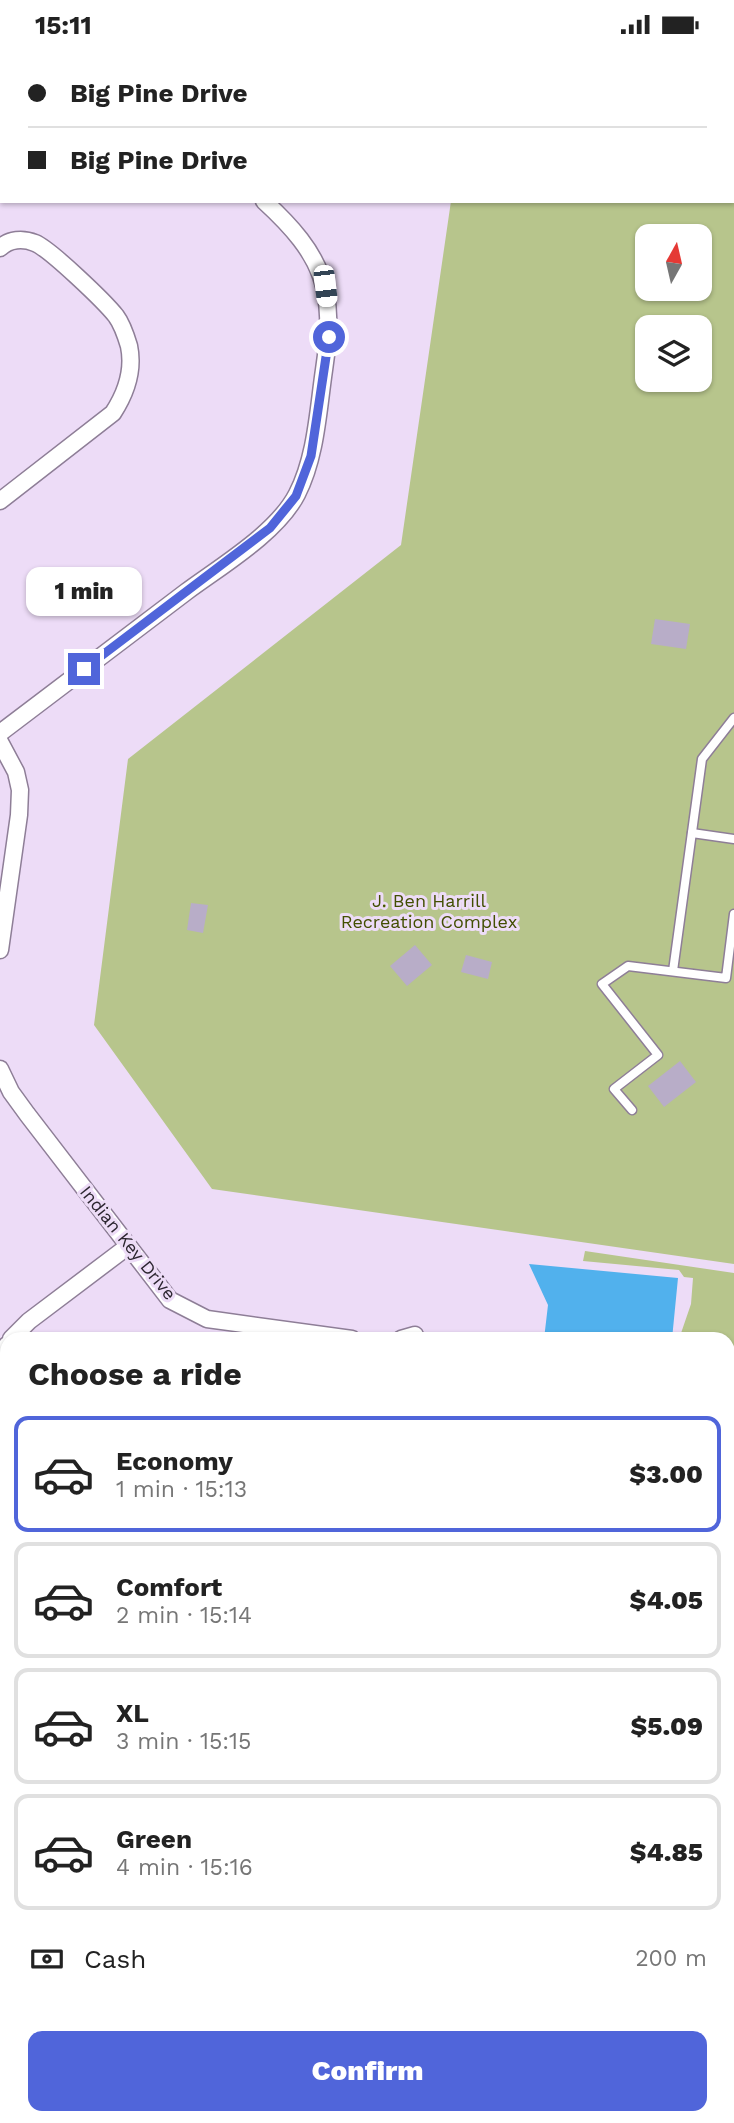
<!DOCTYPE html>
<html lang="en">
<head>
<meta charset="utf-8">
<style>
	body { margin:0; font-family:"Work Sans",sans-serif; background:#f6f6f6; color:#222; height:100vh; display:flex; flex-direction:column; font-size:26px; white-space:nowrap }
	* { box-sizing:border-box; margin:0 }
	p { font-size:23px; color:#767676 }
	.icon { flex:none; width:38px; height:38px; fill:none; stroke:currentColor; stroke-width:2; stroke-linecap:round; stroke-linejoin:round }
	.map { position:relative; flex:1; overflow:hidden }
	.details { position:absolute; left:0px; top:1283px; width:735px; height:793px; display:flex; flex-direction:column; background:#fff; border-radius:21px 21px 0 0; box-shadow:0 2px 5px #0004 }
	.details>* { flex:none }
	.hud { position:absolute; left:0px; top:0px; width:735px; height:154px; box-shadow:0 2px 5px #0004; display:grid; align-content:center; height:154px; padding:0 28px; background:#fff }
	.needle { width:46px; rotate:8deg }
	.buttons { position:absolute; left:635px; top:175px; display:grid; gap:14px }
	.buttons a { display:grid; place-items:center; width:77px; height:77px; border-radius:14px; background:#fff; box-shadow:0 2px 5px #0004; font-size:35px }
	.end { position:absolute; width:32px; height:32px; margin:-16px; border:9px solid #5065da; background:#fff; box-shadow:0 0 0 4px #fff }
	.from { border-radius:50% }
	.bubble { position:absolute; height:49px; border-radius:14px; background:#fff; box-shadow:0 2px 5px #0004; font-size:23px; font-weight:800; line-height:49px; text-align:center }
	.car { position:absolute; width:21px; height:42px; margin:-21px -10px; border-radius:9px; box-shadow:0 0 5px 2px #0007; background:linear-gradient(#fff 24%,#345 0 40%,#fff 0 76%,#345 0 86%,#fff 0) }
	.hud b { display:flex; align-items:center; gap:24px; height:66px; font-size:26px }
	.hud b+b { border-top:2px solid #e0e0e0 }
	.hud i { width:18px; height:18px; background:#222 }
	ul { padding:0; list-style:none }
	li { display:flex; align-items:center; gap:21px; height:116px; margin:0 14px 10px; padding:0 14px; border:4px solid #e0e0e0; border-radius:14px }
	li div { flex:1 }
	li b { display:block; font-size:26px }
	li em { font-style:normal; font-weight:800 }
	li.active { border-color:#5065da }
	li>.icon { width:63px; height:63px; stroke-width:1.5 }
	h2 { padding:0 28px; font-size:32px; line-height:84px }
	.pay { display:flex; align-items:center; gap:18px; height:77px; padding:0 28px; font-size:26px }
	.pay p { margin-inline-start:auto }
	.primary-button { display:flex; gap:14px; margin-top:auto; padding:14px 28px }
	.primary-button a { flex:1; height:80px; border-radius:14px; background:#5065da; color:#fff; font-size:28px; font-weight:800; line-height:80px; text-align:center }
	.status { display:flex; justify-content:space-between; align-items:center; height:49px; padding:0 35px; background:#fff; direction:ltr }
	.status svg { height:19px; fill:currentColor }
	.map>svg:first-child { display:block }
	.green { fill:#b7c58c; fill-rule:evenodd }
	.water { fill:#51b1ed }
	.building { fill:#b8adc8 }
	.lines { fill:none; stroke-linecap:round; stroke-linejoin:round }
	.service-casing { stroke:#8e7e97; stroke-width:11 }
	.minor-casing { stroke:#8e7e97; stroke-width:19 }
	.path { stroke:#8c8193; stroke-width:2.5; stroke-dasharray:2 5; stroke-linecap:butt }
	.service { stroke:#fff; stroke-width:8 }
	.minor { stroke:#fff; stroke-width:16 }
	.route { stroke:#5065da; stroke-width:9 }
	.labels { text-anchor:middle; stroke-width:6; stroke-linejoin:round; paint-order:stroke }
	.park-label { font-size:18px; fill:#424e02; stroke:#eddcf7 }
	.street-label { font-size:18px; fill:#2c2630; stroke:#eddcf7 }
</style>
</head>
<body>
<div class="status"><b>15:11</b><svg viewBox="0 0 49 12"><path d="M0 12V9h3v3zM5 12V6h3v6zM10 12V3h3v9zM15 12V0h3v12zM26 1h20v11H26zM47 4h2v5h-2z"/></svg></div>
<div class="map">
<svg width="734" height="2074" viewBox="0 0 734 2074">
	<rect width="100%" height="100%" fill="#eddcf7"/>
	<g class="green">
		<path d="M473,0H734V1215L212,1140L94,976L128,710L401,496L451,152H733V2ZM648,187H700V240H648ZM648,278H700V331H648Z"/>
		<path d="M585,1202L734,1224V2074H567L568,2068H728V1290H679L691,1255L693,1229L684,1228L679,1221L583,1212Z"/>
		<path d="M7,1411V2032L0,2038V1413Z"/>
		<path d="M393,2069H481L484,2074H398Z"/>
	</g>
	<path class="water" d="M529,1215L678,1229L672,1290H544L548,1256Z"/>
	<g class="building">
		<path d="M655,570L690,575L686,600L651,595Z"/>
		<path d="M191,854L208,856L203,884L187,881Z"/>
		<path d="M415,896L432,916L407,937L390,917Z"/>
		<path d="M466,906L492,913L488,930L461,923Z"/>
		<path d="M680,1012L696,1033L664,1058L648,1037Z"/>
	</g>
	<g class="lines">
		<defs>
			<g id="service">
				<path d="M692,784L734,790"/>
				<path d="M673,922L702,710L734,669"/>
				<path d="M632,1061L614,1040L658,1006L602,935L628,917L726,929L734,865"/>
			</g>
			<g id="minor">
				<path d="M214,2V0"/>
				<path d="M0,199C9,190 23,189 35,194C50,200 105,253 116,267C122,275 126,287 129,297C134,321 126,344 113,364L0,452"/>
				<path d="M0,684C62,637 124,590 186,543C221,517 277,484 297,445C316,408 318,362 324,321C336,241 324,207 264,152"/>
				<path d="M0,693L16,723L20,741L19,766L0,901"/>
				<path d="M0,1020L11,1043L27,1065L170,1251L207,1270L352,1290"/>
				<path d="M11,1290L29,1272L127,1198"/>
				<path d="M401,1290L415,1286"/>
				<path d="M0,1316L7,1296"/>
				<path d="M0,1924L7,1931"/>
				<path d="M190,2068L197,2074"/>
				<path d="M117,2074L121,2068"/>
			</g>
		</defs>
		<use href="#service" class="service-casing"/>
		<use href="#minor" class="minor-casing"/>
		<g class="path">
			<path d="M728,1388L734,1349"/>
			<path d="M728,1900L734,1909"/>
		</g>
		<use href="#service" class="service"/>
		<use href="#minor" class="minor"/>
	</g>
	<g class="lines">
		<path class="route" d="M84,620L270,479L296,447L311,407L329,288"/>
	</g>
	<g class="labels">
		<g class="park-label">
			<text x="429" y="858">J. Ben Harrill<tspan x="429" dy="21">Recreation Complex</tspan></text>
		</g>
		<g class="street-label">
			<text transform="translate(128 1194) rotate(51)" y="6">Indian Key Drive</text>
		</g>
	</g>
</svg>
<div class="buttons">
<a><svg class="needle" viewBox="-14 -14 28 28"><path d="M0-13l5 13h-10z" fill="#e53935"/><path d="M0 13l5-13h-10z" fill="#767676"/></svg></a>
<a><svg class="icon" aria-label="layers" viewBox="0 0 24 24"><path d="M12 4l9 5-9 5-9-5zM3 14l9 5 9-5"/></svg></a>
</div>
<i class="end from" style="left:329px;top:288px"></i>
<i class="end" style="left:84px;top:620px"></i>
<div class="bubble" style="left:26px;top:518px;width:116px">1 min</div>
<i class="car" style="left:325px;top:237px;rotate:173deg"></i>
<div class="hud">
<b><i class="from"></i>Big Pine Drive</b>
<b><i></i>Big Pine Drive</b>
</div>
<section class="details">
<h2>Choose a ride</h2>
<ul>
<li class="active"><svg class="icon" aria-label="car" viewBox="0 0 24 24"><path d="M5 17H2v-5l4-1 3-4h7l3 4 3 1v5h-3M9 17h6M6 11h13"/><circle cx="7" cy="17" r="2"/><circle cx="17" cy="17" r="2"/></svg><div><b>Economy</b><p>1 min · 15:13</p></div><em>$3.00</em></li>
<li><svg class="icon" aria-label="car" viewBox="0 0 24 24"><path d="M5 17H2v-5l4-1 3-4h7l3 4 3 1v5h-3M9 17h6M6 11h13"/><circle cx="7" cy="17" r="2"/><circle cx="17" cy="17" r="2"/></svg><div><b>Comfort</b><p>2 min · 15:14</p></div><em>$4.05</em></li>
<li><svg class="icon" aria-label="car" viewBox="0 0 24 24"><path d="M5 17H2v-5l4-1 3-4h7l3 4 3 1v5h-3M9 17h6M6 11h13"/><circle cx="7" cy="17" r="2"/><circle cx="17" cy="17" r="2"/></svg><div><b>XL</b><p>3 min · 15:15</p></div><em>$5.09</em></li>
<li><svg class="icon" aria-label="car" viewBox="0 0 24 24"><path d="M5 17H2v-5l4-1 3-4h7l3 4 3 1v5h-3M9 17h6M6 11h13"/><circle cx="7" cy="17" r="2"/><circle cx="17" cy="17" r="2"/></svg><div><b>Green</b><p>4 min · 15:16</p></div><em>$4.85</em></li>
</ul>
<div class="pay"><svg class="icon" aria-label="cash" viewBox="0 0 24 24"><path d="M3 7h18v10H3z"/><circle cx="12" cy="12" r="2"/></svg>Cash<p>200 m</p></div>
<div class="primary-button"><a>Confirm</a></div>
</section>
</div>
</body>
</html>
